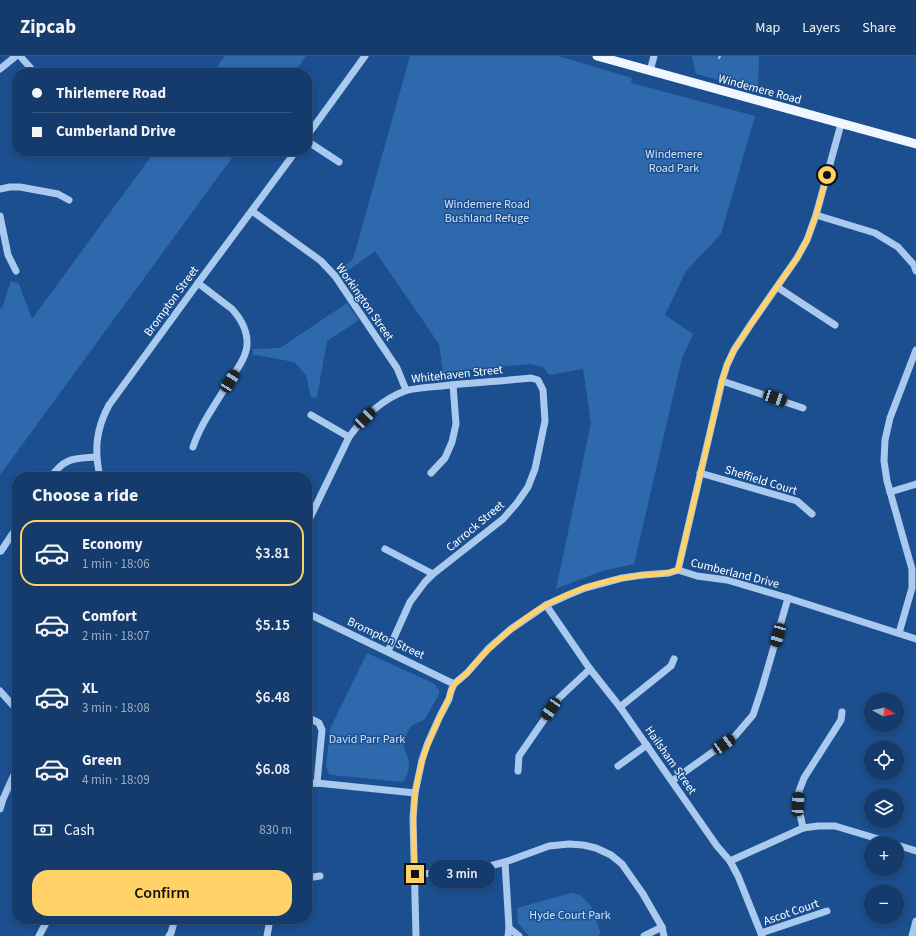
<!DOCTYPE html>
<html lang="en">
<head>
<meta charset="utf-8">
<style>
	body { margin:0; font-family:"Source Sans 3",sans-serif; background:#1d4271; color:#f1f3f6; height:100vh; display:flex; flex-direction:column; font-size:15px; white-space:nowrap }
	* { box-sizing:border-box; margin:0 }
	p { font-size:13px; color:#9dadc1 }
	.icon { flex:none; width:22px; height:22px; fill:none; stroke:currentColor; stroke-width:2; stroke-linecap:round; stroke-linejoin:round }
	.map { position:relative; flex:1; overflow:hidden }
	.details { position:absolute; left:12px; top:416px; width:300px; height:452px; display:flex; flex-direction:column; background:#143b6b; border-radius:16px; box-shadow:0 2px 6px #0003,0 0 0 1px #33557e }
	.details>* { flex:none }
	.top-card { position:absolute; left:12px; top:12px; width:300px; height:88px; border-radius:16px; box-shadow:0 2px 6px #0003,0 0 0 1px #33557e; display:grid; align-content:center; height:88px; padding:0 20px; background:#143b6b }
	.needle { width:26px; rotate:98deg }
	.buttons { position:absolute; left:864px; top:636px; display:grid; gap:8px }
	.buttons a { display:grid; place-items:center; width:40px; height:40px; border-radius:50%; background:#143b6b; box-shadow:0 2px 6px #0003,0 0 0 1px #33557e; font-size:20px }
	.end { position:absolute; width:18px; height:18px; margin:-9px; border:5px solid #ffd166; background:#111; box-shadow:0 0 0 2px #111 }
	.from { border-radius:50% }
	.bubble { position:absolute; height:28px; border-radius:14px; background:#143b6b; box-shadow:0 2px 6px #0003,0 0 0 1px #33557e; font-size:13px; font-weight:600; line-height:28px; text-align:center }
	.car { position:absolute; width:12px; height:24px; margin:-12px -6px; border-radius:5px; box-shadow:0 0 3px 1px #0007; background:linear-gradient(#222 24%,#8ab4d8 0 40%,#222 0 76%,#8ab4d8 0 86%,#222 0) }
	.top-card b { display:flex; align-items:center; gap:14px; height:38px; font-size:15px }
	.top-card b+b { border-top:1px solid #33557e }
	.top-card i { width:10px; height:10px; background:#f1f3f6 }
	ul { padding:0; list-style:none }
	li { display:flex; align-items:center; gap:12px; height:66px; margin:0 8px 6px; padding:0 12px; border:2px solid transparent; border-radius:16px }
	li div { flex:1 }
	li b { display:block; font-size:15px }
	li em { font-style:normal; font-weight:600 }
	li.current { border-color:#ffd166 }
	li>.icon { width:36px; height:36px; stroke-width:1.5 }
	h2 { padding:0 20px; font-size:18px; line-height:48px }
	.pay { display:flex; align-items:center; gap:10px; height:44px; padding:0 20px; font-size:15px }
	.pay p { margin-inline-start:auto }
	.primary-button { display:flex; gap:8px; margin-top:auto; padding:8px 20px }
	.primary-button a { flex:1; height:46px; border-radius:16px; background:#ffd166; color:#111; font-size:16px; font-weight:600; line-height:46px; text-align:center }
	header { display:flex; align-items:center; gap:24px; box-sizing:border-box; height:56px; padding:0 20px; background:#143b6b; border-bottom:1px solid #33557e }
	header strong { font-size:19px }
	nav { display:flex; gap:22px; margin-inline-start:auto; font-size:14px }
	.map>svg:first-child { display:block }
	.green { fill:#2e69ad }
	.lines { fill:none; stroke-linecap:round; stroke-linejoin:round }
	.stream { stroke:#9cc4f0; stroke-width:2 }
	.minor { stroke:#a9c9ee; stroke-width:7 }
	.major { stroke:#f0f6ff; stroke-width:9 }
	.route { stroke:#ffd166; stroke-width:5 }
	.labels { text-anchor:middle; stroke-width:3; stroke-linejoin:round; paint-order:stroke }
	.street-label { font-size:12px; fill:#fff; stroke:#1b4f8f }
	.park-label { font-size:12px; fill:#cfe3fa; stroke:#1b4f8f }
</style>
</head>
<body>
<header>
<strong>Zipcab</strong>
<nav><a>Map</a><a>Layers</a><a>Share</a></nav>
</header>
<div class="map">
<svg width="916" height="880" viewBox="0 0 916 880">
	<rect width="100%" height="100%" fill="#1b4f8f"/>
	<g class="green">
		<path d="M225,0H306L294,17H212Z"/>
		<path d="M410,0H558L632,22L631,27L755,60L721,178L686,215L665,259L693,278L682,302L634,508L602,515L556,533L591,367L583,313L549,319L543,311L530,308L443,316L439,288L375,195L346,216L342,212L353,203Z"/>
		<path d="M692,0H759L758,34L696,18Z"/>
		<path d="M155,95H237L0,419V252H2L11,225L19,228L32,263Z"/>
		<path d="M347,247L359,264L327,285L317,341L311,342L306,319L294,306L262,300L253,299V293L280,292Z"/>
		<path d="M367,597L433,627L439,634V638L425,663C420,667 413,667 409,673C407,675 407,679 406,682C401,694 407,695 409,706C410,712 407,721 403,726L331,719L329,718L326,710L330,673Z"/>
		<path d="M571,837L580,839L591,850L601,878L597,880H529L518,867L517,852Z"/>
	</g>
	<g class="lines">
		<path class="stream" d="M719,2L720,0"/>
		<g class="minor">
			<path d="M20,0L35,17"/>
			<path d="M0,13L16,0"/>
			<path d="M650,15L654,0"/>
			<path d="M307,80L365,0"/>
			<path d="M307,85L339,106"/>
			<path d="M0,133L10,131H20L58,138L69,144"/>
			<path d="M252,155L321,205L335,220L397,312L406,334"/>
			<path d="M816,159L875,177L898,191L914,209L916,215"/>
			<path d="M0,160L8,199L16,215"/>
			<path d="M777,231L835,269"/>
			<path d="M722,325L803,352"/>
			<path d="M311,359L349,381"/>
			<path d="M193,391C201,367 217,346 230,324C237,313 246,302 247,289C248,274 241,263 232,253L198,227"/>
			<path d="M431,417L445,402L452,386L456,368L453,329"/>
			<path d="M700,417L797,445L812,458"/>
			<path d="M51,421C65,401 74,403 96,401"/>
			<path d="M100,421C94,394 96,373 109,349L198,227L296,95"/>
			<path d="M890,436L916,428"/>
			<path d="M307,468L349,381C363,362 383,343 405,335C414,332 432,331 442,330C471,327 501,325 531,322L538,324L543,334L545,365L535,413L528,431L517,447L503,463L433,518L425,526L410,546L388,595"/>
			<path d="M385,493L433,518"/>
			<path d="M1,495L17,471"/>
			<path d="M678,514L722,325L727,309L734,294L751,268L797,202L807,184L816,159L841,68"/>
			<path d="M546,549L590,613L620,651L717,790L730,805L738,820L762,880"/>
			<path d="M307,557L454,628"/>
			<path d="M899,577L912,532V513L887,425L884,405L885,384L890,362L916,294"/>
			<path d="M0,635L17,654"/>
			<path d="M620,651L671,610L674,603"/>
			<path d="M307,661L319,667L322,674L317,727"/>
			<path d="M618,710L647,689"/>
			<path d="M518,715L519,700L559,642L590,613"/>
			<path d="M672,725L735,680L753,659L762,632L788,542"/>
			<path d="M307,728L317,727L415,737"/>
			<path d="M0,753L3,743L17,712"/>
			<path d="M803,772L798,748L799,735L804,722L841,664L842,656"/>
			<path d="M897,789L916,795"/>
			<path d="M730,805L803,772L818,770H835L892,787"/>
			<path d="M505,806L509,872"/>
			<path d="M415,818L467,816L505,806L549,790L569,788L583,789L596,792L611,799L622,808L643,838L662,871L664,880"/>
			<path d="M307,822L320,820"/>
			<path d="M761,877L827,855"/>
			<path d="M39,880L48,863"/>
			<path d="M169,880L171,877L175,863"/>
			<path d="M267,880L270,863"/>
			<path d="M416,880L413,762L415,737L422,704L427,689L440,660L449,643L451,635L454,628L467,617L488,593L511,573L546,549L568,539L585,532L622,522L643,519L669,517L678,514L697,520L727,524L788,542L916,583"/>
			<path d="M508,880L509,872L519,880"/>
			<path d="M644,880L662,871"/>
			<path d="M912,880L916,865"/>
		</g>
		<path class="major" d="M597,0L916,88"/>
	</g>
	<g class="lines">
		<path class="route" d="M415,818C414,791 412,764 415,737C420,702 432,677 447,646C450,640 450,634 454,629C457,624 463,621 467,617C472,611 476,606 481,601C505,576 534,553 566,539C587,530 614,523 636,520C646,518 661,519 670,516C673,516 675,514 678,514L722,325L727,309L734,294L751,268L797,202L807,184L816,159L827,119"/>
	</g>
	<g class="labels">
		<g class="street-label">
			<text transform="translate(760 33) rotate(15)" y="4">Windemere Road</text>
			<text transform="translate(171 245) rotate(-54)" y="4">Brompton Street</text>
			<text transform="translate(365 246) rotate(55)" y="4">Workington Street</text>
			<text transform="translate(457 318) rotate(-6)" y="4">Whitehaven Street</text>
			<text transform="translate(761 424) rotate(17)" y="4">Sheffield Court</text>
			<text transform="translate(475 470) rotate(-40)" y="4">Carrock Street</text>
			<text transform="translate(735 517) rotate(14)" y="4">Cumberland Drive</text>
			<text transform="translate(386 582) rotate(25)" y="4">Brompton Street</text>
			<text transform="translate(671 704) rotate(55)" y="4">Hailsham Street</text>
			<text transform="translate(791 856) rotate(-19)" y="4">Ascot Court</text>
		</g>
		<g class="park-label">
			<text x="674" y="102">Windemere<tspan x="674" dy="14">Road Park</tspan></text>
			<text x="487" y="152">Windemere Road<tspan x="487" dy="14">Bushland Refuge</tspan></text>
			<text x="367" y="687">David Parr Park</text>
			<text x="570" y="863">Hyde Court Park</text>
		</g>
	</g>
</svg>
<div class="buttons">
<a><svg class="needle" viewBox="-14 -14 28 28"><path d="M0-13l5 13h-10z" fill="#e53935"/><path d="M0 13l5-13h-10z" fill="#9dadc1"/></svg></a>
<a><svg class="icon" aria-label="locate" viewBox="0 0 24 24"><circle cx="12" cy="12" r="6"/><path d="M12 2v4M12 18v4M2 12h4M18 12h4"/></svg></a>
<a><svg class="icon" aria-label="layers" viewBox="0 0 24 24"><path d="M12 4l9 5-9 5-9-5zM3 14l9 5 9-5"/></svg></a>
<a>+</a>
<a>−</a>
</div>
<i class="end from" style="left:827px;top:119px"></i>
<i class="end" style="left:415px;top:818px"></i>
<div class="bubble" style="left:429px;top:804px;width:66px">3 min</div>
<i class="car" style="left:230px;top:325px;rotate:32deg"></i>
<i class="car" style="left:775px;top:342px;rotate:109deg"></i>
<i class="car" style="left:365px;top:362px;rotate:45deg"></i>
<i class="car" style="left:778px;top:579px;rotate:196deg"></i>
<i class="car" style="left:551px;top:653px;rotate:214deg"></i>
<i class="car" style="left:724px;top:688px;rotate:55deg"></i>
<i class="car" style="left:798px;top:748px;rotate:3deg"></i>
<div class="top-card">
<b><i class="from"></i>Thirlemere Road</b>
<b><i></i>Cumberland Drive</b>
</div>
<section class="details">
<h2>Choose a ride</h2>
<ul>
<li class="current"><svg class="icon" aria-label="car" viewBox="0 0 24 24"><path d="M5 17H2v-5l4-1 3-4h7l3 4 3 1v5h-3M9 17h6M6 11h13"/><circle cx="7" cy="17" r="2"/><circle cx="17" cy="17" r="2"/></svg><div><b>Economy</b><p>1 min · 18:06</p></div><em>$3.81</em></li>
<li><svg class="icon" aria-label="car" viewBox="0 0 24 24"><path d="M5 17H2v-5l4-1 3-4h7l3 4 3 1v5h-3M9 17h6M6 11h13"/><circle cx="7" cy="17" r="2"/><circle cx="17" cy="17" r="2"/></svg><div><b>Comfort</b><p>2 min · 18:07</p></div><em>$5.15</em></li>
<li><svg class="icon" aria-label="car" viewBox="0 0 24 24"><path d="M5 17H2v-5l4-1 3-4h7l3 4 3 1v5h-3M9 17h6M6 11h13"/><circle cx="7" cy="17" r="2"/><circle cx="17" cy="17" r="2"/></svg><div><b>XL</b><p>3 min · 18:08</p></div><em>$6.48</em></li>
<li><svg class="icon" aria-label="car" viewBox="0 0 24 24"><path d="M5 17H2v-5l4-1 3-4h7l3 4 3 1v5h-3M9 17h6M6 11h13"/><circle cx="7" cy="17" r="2"/><circle cx="17" cy="17" r="2"/></svg><div><b>Green</b><p>4 min · 18:09</p></div><em>$6.08</em></li>
</ul>
<div class="pay"><svg class="icon" aria-label="cash" viewBox="0 0 24 24"><path d="M3 7h18v10H3z"/><circle cx="12" cy="12" r="2"/></svg>Cash<p>830 m</p></div>
<div class="primary-button"><a>Confirm</a></div>
</section>
</div>
</body>
</html>
